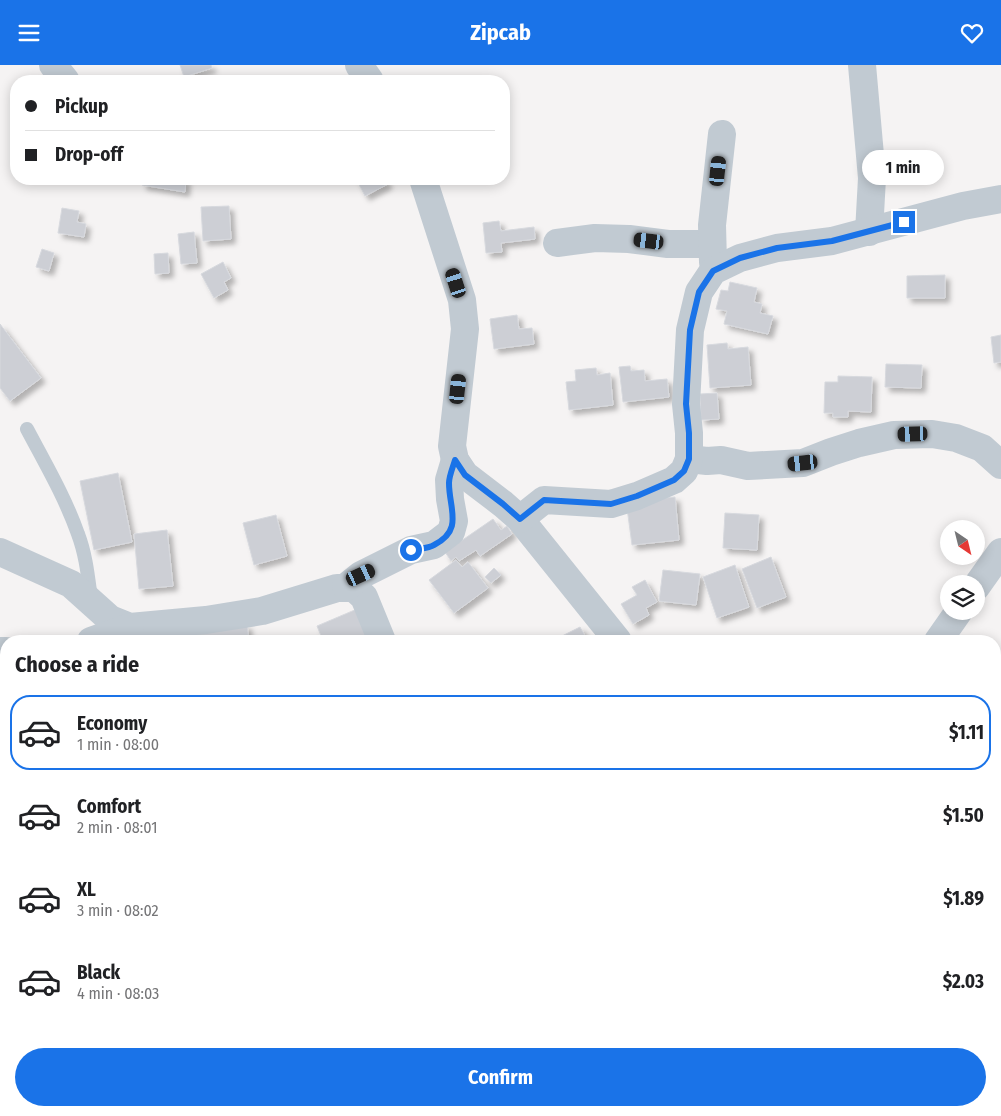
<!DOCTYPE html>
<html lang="en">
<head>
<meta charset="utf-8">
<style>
	body { margin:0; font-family:"Fira Sans Condensed",sans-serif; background:#f6f6f6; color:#202124; height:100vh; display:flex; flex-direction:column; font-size:19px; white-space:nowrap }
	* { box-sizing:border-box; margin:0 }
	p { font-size:16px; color:#757577 }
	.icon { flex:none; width:28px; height:28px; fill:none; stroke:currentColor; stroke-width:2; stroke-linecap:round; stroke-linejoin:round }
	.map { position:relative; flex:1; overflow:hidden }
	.panel { position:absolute; left:0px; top:570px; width:1001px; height:481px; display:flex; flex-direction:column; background:#fff; border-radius:20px 20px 0 0; box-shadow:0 2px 12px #0003 }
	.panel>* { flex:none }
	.top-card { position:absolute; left:10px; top:10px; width:500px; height:110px; border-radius:20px; box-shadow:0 2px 12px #0003; display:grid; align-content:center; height:110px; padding:0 15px; background:#fff }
	.needle { width:32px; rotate:145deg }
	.fabs { position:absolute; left:940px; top:455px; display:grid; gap:10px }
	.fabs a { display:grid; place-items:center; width:45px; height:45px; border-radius:50%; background:#fff; box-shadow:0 2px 12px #0003; font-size:25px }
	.end { position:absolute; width:22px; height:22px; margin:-11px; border:6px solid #1a73e8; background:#fff; box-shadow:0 0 0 2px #fff }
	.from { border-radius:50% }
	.bubble { position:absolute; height:35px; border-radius:18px; background:#fff; box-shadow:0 2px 12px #0003; font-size:16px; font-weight:700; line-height:35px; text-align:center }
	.car { position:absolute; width:15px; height:30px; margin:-15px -8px; border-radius:6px; box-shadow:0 0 4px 1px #0007; background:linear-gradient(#222 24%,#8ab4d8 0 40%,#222 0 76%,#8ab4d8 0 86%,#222 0) }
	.top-card b { display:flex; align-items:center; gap:18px; height:48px; font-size:19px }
	.top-card b+b { border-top:1px solid #e0e0e0 }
	.top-card i { width:12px; height:12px; background:#202124 }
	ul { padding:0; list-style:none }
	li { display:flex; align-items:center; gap:15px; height:75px; margin:0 10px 8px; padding:0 5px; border:2px solid transparent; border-radius:20px }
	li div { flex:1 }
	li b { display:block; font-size:19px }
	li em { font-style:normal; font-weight:700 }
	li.active { border-color:#1a73e8 }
	li>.icon { width:45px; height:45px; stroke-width:1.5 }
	h2 { padding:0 15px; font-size:22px; line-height:60px }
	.action { display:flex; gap:10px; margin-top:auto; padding:10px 15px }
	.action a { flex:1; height:58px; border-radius:30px; background:#1a73e8; color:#fff; font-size:20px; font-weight:700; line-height:58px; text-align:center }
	header { display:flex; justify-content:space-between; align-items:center; height:65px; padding:0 15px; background:#1a73e8; color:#fff; font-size:22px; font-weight:700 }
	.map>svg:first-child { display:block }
	.building { fill:#cdcfd5; stroke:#d7d9de; filter:url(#shadow) }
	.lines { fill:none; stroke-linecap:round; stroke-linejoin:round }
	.lane { stroke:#c1cad2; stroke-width:14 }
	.street { stroke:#c1cad2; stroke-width:28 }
	.route { stroke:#1a73e8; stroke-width:6 }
</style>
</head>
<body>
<header><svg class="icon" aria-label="menu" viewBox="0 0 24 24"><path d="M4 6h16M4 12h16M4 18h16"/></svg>Zipcab<svg class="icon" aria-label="heart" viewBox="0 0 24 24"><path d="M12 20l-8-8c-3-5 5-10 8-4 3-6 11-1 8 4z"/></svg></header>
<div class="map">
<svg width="1001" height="1051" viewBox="0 0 1001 1051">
	<defs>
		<filter id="shadow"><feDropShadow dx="4.5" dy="4.5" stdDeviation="2.5" flood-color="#0004"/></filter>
	</defs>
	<rect width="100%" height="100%" fill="#f5f3f3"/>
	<g class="building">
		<path d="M180,0H211L212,3L184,12Z"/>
		<path d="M143,114H186L185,127L142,120Z"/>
		<path d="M356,114H385L388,119L365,131Z"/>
		<path d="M229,141L231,174L203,176L201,142Z"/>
		<path d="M62,143L79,146L77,157L86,159L84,172L58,168Z"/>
		<path d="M499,156L501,166L534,162L535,174L501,178L502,187L486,188L483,158Z"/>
		<path d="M194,167L197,198L181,199L178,169Z"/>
		<path d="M42,184L54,188L49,206L36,202Z"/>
		<path d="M168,188L169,208L155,209L154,189Z"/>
		<path d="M223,197L231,213L224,217L228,225L214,233L201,209Z"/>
		<path d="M945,210V233H907V211Z"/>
		<path d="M730,217L757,223L754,237L762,239L760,248L773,251L768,269L724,259L727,246L716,244L721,225L728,226Z"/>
		<path d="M517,250L519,264L532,263L534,279L494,284L490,254Z"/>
		<path d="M0,259L41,313L10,336L0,323Z"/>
		<path d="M1001,270V297L994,298L991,272Z"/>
		<path d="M727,278L728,284L748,282L751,320L710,323L707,280Z"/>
		<path d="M886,299L922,300L921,323L885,322Z"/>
		<path d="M630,301L631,306L644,305L645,316L667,314L669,332L623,337L619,302Z"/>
		<path d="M596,303L597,310L610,308L613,340L569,345L566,317L576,316L575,305Z"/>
		<path d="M838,311L872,312L871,347L848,346V352H833V348H824L825,317H838Z"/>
		<path d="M717,328L719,354L701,355L700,329Z"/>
		<path d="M118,408L132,477L94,485L80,416Z"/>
		<path d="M675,432L679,475L632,480L627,443L645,435Z"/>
		<path d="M725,448L759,450L757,485L723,483Z"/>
		<path d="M276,450L287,491L254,500L243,458Z"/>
		<path d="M493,454L501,465L507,461L512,469L480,491L476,485L459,496L456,492L451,496L445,487Z"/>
		<path d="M167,465L173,521L139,524L134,469Z"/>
		<path d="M771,492L786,532L757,543L742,504Z"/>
		<path d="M456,495L462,502L468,497L488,523L454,548L429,515Z"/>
		<path d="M735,500L749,542L717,553L703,512Z"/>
		<path d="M494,503L501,510L491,518L485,512Z"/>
		<path d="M663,505L700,509L696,540L659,536Z"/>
		<path d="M645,515L657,537L646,543L649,550L633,559L621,539L637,530L632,522Z"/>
		<path d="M357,544L370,576H323L317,561Z"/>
		<path d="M247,560L249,576H173V570Z"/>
		<path d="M580,562L588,576H552Z"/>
		<path d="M0,820L5,821L0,841Z"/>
		<path d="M995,1029L1001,1031V1051H976L977,1045H995Z"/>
		<rect x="95" y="1045" width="19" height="6"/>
		<path d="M305,1045H349L350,1051H306Z"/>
	</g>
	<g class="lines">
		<path class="lane" d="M27,364C45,398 65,432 78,469C86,490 88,512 91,534"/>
		<g class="street">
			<path d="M53,0L66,16"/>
			<path d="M359,0L370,16"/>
			<path d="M862,0L872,113L869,167"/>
			<path d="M423,114L462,235L465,264L452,381L455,395L465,410L503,439L520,454L618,576"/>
			<path d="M557,178L595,173L629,174L668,179H712"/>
			<path d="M713,197L712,160L722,69"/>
			<path d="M689,394L707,396L721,395L748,401L803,398L831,387L859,378L894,370L932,369L956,373L982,383L1001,400"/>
			<path d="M520,454L544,435L611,439L637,431L674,415L684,406L689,394V368L686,339L690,265L699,227L713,206L740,193L777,183L832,176L963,141L1001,134"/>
			<path d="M0,487L71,519L110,554L130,562L206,555L262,546L337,523H354L364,532L382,576"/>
			<path d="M346,522L361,510L411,485L434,480L451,467L454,456L450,434L449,415L455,395"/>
			<path d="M976,522L1001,487"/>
			<path d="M91,576L130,562"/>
			<path d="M938,576L959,546"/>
			<path d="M0,586H6"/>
			<path d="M995,708L1001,707"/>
			<path d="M0,756L6,757"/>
			<path d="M0,890L6,891"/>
			<path d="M925,1045L931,1051"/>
			<path d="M193,1051L194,1045"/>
		</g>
	</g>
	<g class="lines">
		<path class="route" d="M411,485C419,483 428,484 434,480C464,465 449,444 449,418C449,411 453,402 455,395L465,410L503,439L520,454L544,435L611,439L637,431L674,415L684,406L689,394V368L686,339L690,265L699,227L713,206L740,193L777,183L832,176L904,157"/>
	</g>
</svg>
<div class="fabs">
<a><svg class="needle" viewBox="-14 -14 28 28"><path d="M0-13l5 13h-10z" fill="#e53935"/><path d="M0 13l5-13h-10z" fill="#757577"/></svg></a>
<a><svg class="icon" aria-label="layers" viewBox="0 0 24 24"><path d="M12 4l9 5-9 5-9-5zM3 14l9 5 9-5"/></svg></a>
</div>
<i class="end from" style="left:411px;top:485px"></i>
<i class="end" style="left:904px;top:157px"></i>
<div class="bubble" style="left:862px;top:85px;width:82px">1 min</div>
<i class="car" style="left:718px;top:106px;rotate:6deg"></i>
<i class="car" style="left:649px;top:176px;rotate:277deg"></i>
<i class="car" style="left:456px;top:218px;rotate:342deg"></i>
<i class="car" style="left:458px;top:324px;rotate:6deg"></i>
<i class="car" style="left:913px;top:369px;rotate:268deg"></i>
<i class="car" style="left:803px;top:398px;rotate:264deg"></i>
<i class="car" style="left:361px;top:510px;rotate:65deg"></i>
<div class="top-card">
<b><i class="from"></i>Pickup</b>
<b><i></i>Drop-off</b>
</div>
<section class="panel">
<h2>Choose a ride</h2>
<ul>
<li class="active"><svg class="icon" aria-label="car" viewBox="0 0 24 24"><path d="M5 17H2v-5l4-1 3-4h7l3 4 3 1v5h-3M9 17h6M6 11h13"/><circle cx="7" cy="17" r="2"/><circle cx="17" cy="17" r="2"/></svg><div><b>Economy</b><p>1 min · 08:00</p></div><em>$1.11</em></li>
<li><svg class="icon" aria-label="car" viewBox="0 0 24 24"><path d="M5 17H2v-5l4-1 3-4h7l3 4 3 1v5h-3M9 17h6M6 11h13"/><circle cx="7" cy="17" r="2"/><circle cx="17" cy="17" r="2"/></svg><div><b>Comfort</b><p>2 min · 08:01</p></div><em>$1.50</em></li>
<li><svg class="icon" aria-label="car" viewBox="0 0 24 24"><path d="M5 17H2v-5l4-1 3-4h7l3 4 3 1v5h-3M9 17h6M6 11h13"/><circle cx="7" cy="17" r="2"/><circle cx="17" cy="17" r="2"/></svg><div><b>XL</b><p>3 min · 08:02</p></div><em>$1.89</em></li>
<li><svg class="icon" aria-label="car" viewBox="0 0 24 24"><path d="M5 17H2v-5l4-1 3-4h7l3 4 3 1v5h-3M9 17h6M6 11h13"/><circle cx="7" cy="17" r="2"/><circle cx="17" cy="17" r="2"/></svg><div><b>Black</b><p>4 min · 08:03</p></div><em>$2.03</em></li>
</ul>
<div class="action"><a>Confirm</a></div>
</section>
</div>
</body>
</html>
